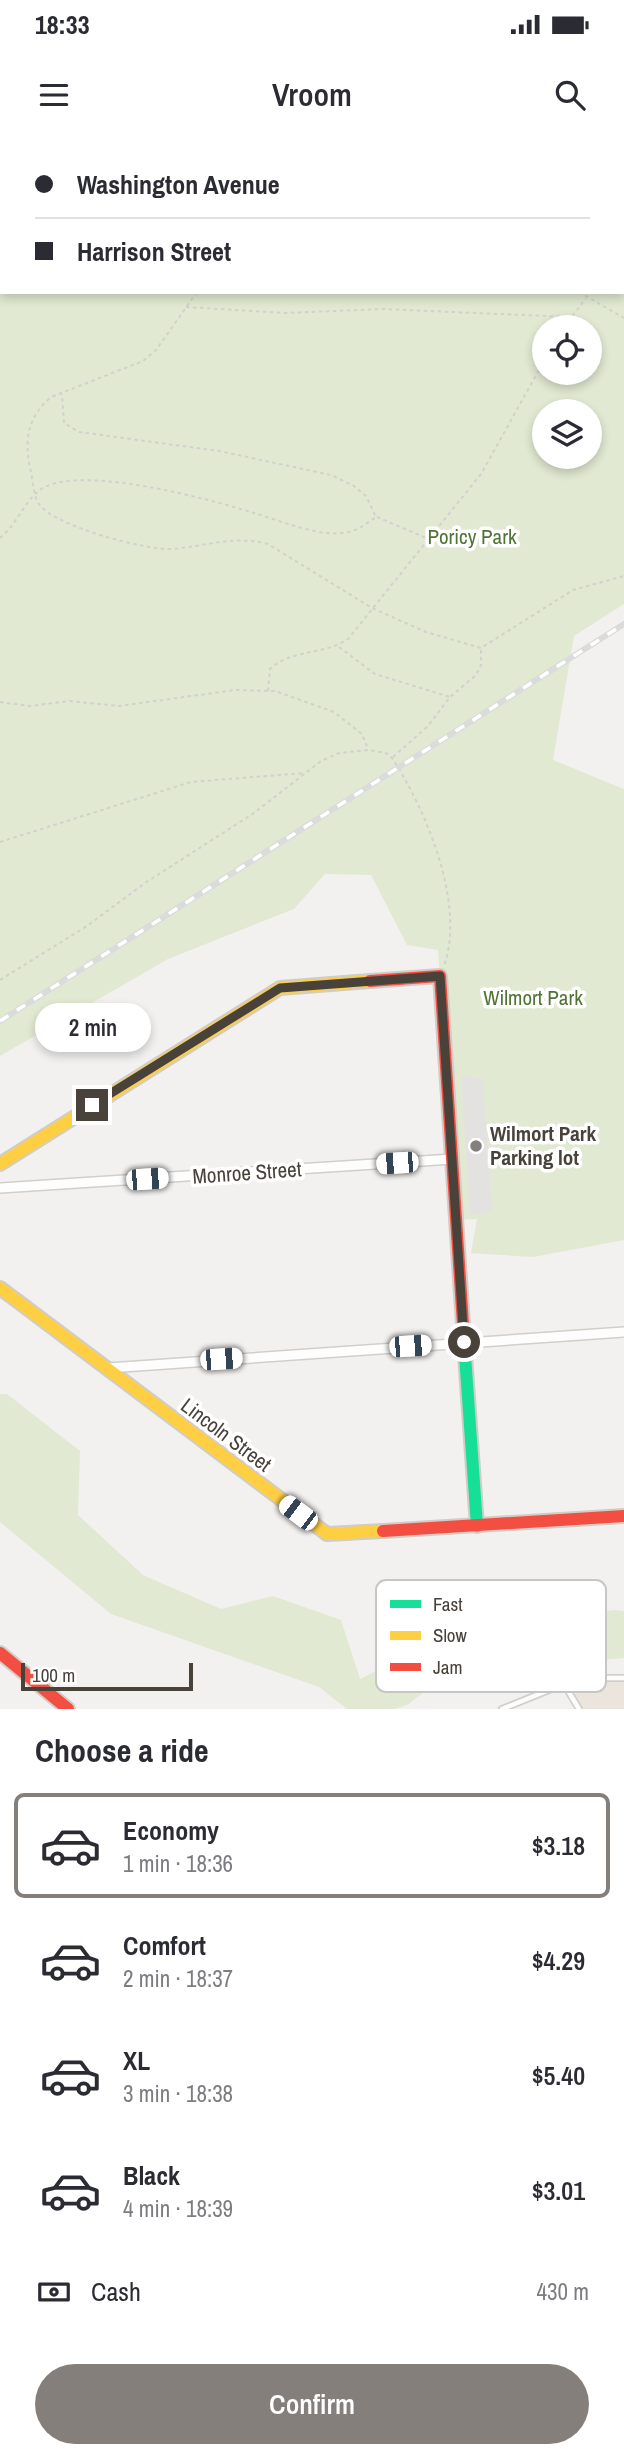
<!DOCTYPE html>
<html lang="en">
<head>
<meta charset="utf-8">
<style>
	body { margin:0; font-family:"Archivo Narrow",sans-serif; background:#f2f2f3; color:#2b2b33; height:100vh; display:flex; flex-direction:column; font-size:26px; white-space:nowrap }
	* { box-sizing:border-box; margin:0 }
	p { font-size:23px; color:#7c7c81 }
	.icon { flex:none; width:38px; height:38px; fill:none; stroke:currentColor; stroke-width:2; stroke-linecap:round; stroke-linejoin:round }
	.map { position:relative; height:1569px; overflow:hidden }
	.side { display:flex; flex-direction:column; background:#fff; flex:1 }
	.side>* { flex:none }
	.hud { position:absolute; left:0px; top:0px; width:625px; height:154px; box-shadow:0 4px 10px #0003; display:grid; align-content:center; height:154px; padding:0 35px; background:#fff }
	.buttons { position:absolute; left:532px; top:175px; display:grid; gap:14px }
	.buttons a { display:grid; place-items:center; width:70px; height:70px; border-radius:50%; background:#fff; box-shadow:0 4px 10px #0003; font-size:35px }
	.scale { position:absolute; left:21px; bottom:18px; width:172px; box-sizing:border-box; padding-left:7px; border:4px solid #48423b; border-top:0; font-size:19px; line-height:24px; white-space:nowrap; color:#48423b; -webkit-text-stroke:5px #fff; paint-order:stroke }
	.end { position:absolute; width:32px; height:32px; margin:-16px; border:9px solid #48423b; background:#fff; box-shadow:0 0 0 4px #fff }
	.from { border-radius:50% }
	.bubble { position:absolute; height:49px; border-radius:24px; background:#fff; box-shadow:0 4px 10px #0003; font-size:23px; font-weight:600; line-height:49px; text-align:center }
	.car { position:absolute; width:21px; height:42px; margin:-21px -10px; border-radius:9px; box-shadow:0 0 5px 2px #0007; background:linear-gradient(#fff 24%,#345 0 40%,#fff 0 76%,#345 0 86%,#fff 0) }
	.hud b { display:flex; align-items:center; gap:24px; height:66px; font-size:26px }
	.hud b+b { border-top:2px solid #e1e1e2 }
	.hud i { width:18px; height:18px; background:#2b2b33 }
	ul { padding:0; list-style:none }
	li { display:flex; align-items:center; gap:21px; height:105px; margin:0 14px 10px; padding:0 21px; border:4px solid transparent; border-radius:10px }
	li div { flex:1 }
	li b { display:block; font-size:26px }
	li em { font-style:normal; font-weight:600 }
	li.current { border-color:#847f7a }
	li>.icon { width:63px; height:63px; stroke-width:1.5 }
	h2 { padding:0 35px; font-size:32px; line-height:84px }
	.pay { display:flex; align-items:center; gap:18px; height:77px; padding:0 35px; font-size:26px }
	.pay p { margin-inline-start:auto }
	.action { display:flex; gap:14px; margin-top:auto; padding:14px 35px }
	.action a { flex:1; height:80px; border-radius:42px; background:#847f7a; color:#fff; font-size:28px; font-weight:600; line-height:80px; text-align:center }
	.status { display:flex; justify-content:space-between; align-items:center; height:49px; padding:0 35px; background:#fff; direction:ltr }
	.status svg { height:19px; fill:currentColor }
	header { display:flex; justify-content:space-between; align-items:center; height:91px; padding:0 35px; background:#fff; font-size:32px; font-weight:600 }
	.map>svg:first-child { display:block }
	.commercial { fill:#ece5dd }
	.green { fill:#e1e9d2; fill-rule:evenodd }
	.parking { fill:#e4e2e0 }
	.lines { fill:none; stroke-linecap:round; stroke-linejoin:round }
	.lane-casing { stroke:#d1cfcc; stroke-width:8 }
	.street-casing { stroke:#d1cfcc; stroke-width:12 }
	.fast-casing { stroke:#d1cdc6; stroke-width:16 }
	.slow-casing { stroke:#d1cdc6; stroke-width:16 }
	.jam-casing { stroke:#d1cdc6; stroke-width:16 }
	.path { stroke:#d2d1cd; stroke-width:2; stroke-dasharray:3.5 3.5; stroke-linecap:butt }
	.lane { stroke:#fdfdfd; stroke-width:4.5 }
	.street { stroke:#fdfdfd; stroke-width:9 }
	.fast { stroke:#16e098; stroke-width:12 }
	.slow { stroke:#ffcf43; stroke-width:12 }
	.jam { stroke:#f24e42; stroke-width:12 }
	.rail-casing { stroke:#dbdbdb; stroke-width:6 }
	.rail { stroke:#fff; stroke-width:3.5; stroke-dasharray:10; stroke-linecap:butt }
	.route { stroke:#48423b; stroke-width:9 }
	.poi-dot { fill:#847f7a; stroke:#fff; stroke-width:2.5 }
	.labels { text-anchor:middle; stroke-width:7; stroke-linejoin:round; paint-order:stroke }
	.park-label { font-size:21px; fill:#507434; stroke:#fff }
	.poi-label { font-size:21px; font-weight:bold; fill:#48423b; stroke:#fff; text-anchor:start }
	.street-label { font-size:21px; fill:#48423b; stroke:#fff }
	.key { fill:#fff; stroke:#c8c6c4; stroke-width:2 }
	.key-label { font-size:19px; fill:#48423b }
</style>
</head>
<body>
<div class="status"><b>18:33</b><svg viewBox="0 0 49 12"><path d="M0 12V9h3v3zM5 12V6h3v6zM10 12V3h3v9zM15 12V0h3v12zM26 1h20v11H26zM47 4h2v5h-2z"/></svg></div>
<header><svg class="icon" aria-label="menu" viewBox="0 0 24 24"><path d="M4 6h16M4 12h16M4 18h16"/></svg>Vroom<svg class="icon" aria-label="search" viewBox="0 0 24 24"><circle cx="10" cy="10" r="6"/><path d="M15 15l6 6"/></svg></header>
<div class="map">
<svg width="624" height="1569" viewBox="0 0 624 1569">
	<rect width="100%" height="100%" fill="#f3f1ef"/>
	<path class="commercial" d="M573,1534H624V1569H576Z"/>
	<g class="green">
		<path d="M42,0H624V464L574,496L553,620L624,649V1100L533,1117L471,1113L477,1079L457,1080L438,810L407,805L371,735L325,734L294,769L168,819L0,916V69L2,152H623V2ZM544,187H590V233H544ZM544,271H590V317H544Z"/>
		<path d="M0,1254H7L80,1311L78,1375L143,1435L221,1469L273,1456L341,1480L360,1539L440,1498L613,1470L624,1471V1518L452,1531L407,1565L395,1569H347L319,1547L111,1474L0,1382Z"/>
	</g>
	<path class="parking" d="M461,935H470L483,940L492,1072L470,1075Z"/>
	<g class="lines">
		<defs>
			<g id="lane">
				<path d="M564,1544L580,1538H624"/>
				<path d="M502,1569L564,1544L579,1569"/>
			</g>
			<g id="street">
				<path d="M0,1048L453,1019"/>
				<path d="M108,1228L624,1192"/>
			</g>
			<path id="fast" d="M465,1215L477,1386"/>
			<g id="slow">
				<path d="M0,1024L280,848L370,841"/>
				<path d="M0,1148L327,1394L383,1391"/>
			</g>
			<g id="jam">
				<path d="M370,841L440,836L465,1215"/>
				<path d="M383,1391L624,1376"/>
				<path d="M0,1513L68,1569"/>
			</g>
		</defs>
		<use href="#lane" class="lane-casing"/>
		<use href="#street" class="street-casing"/>
		<use href="#fast" class="fast-casing"/>
		<use href="#slow" class="slow-casing"/>
		<use href="#jam" class="jam-casing"/>
		<g class="path">
			<path d="M570,0L572,2"/>
			<path d="M623,20L624,19"/>
			<path d="M623,26H624"/>
			<path d="M197,152L156,210L143,221L51,257C28,277 24,299 30,328C33,338 33,356 39,364C53,386 148,411 173,409C206,406 235,395 268,404L372,468L426,492L481,508L573,450L624,436"/>
			<path d="M579,152L624,178"/>
			<path d="M186,167L285,173L383,169L570,177"/>
			<path d="M564,187L586,158"/>
			<path d="M377,377L426,398"/>
			<path d="M0,398C18,384 26,356 45,347C86,326 209,359 254,373C282,381 319,398 348,392C359,390 367,383 376,377L366,356L354,346L331,335L219,311L79,292L64,283L62,254"/>
			<path d="M339,507L375,534L450,557"/>
			<path d="M268,551L270,529C291,509 325,515 348,499L481,334L544,221"/>
			<path d="M0,562L30,566L69,561L119,566L235,550L275,551L334,572L362,594L368,609"/>
			<path d="M393,617L428,586L450,557L476,535L481,525V509"/>
			<path d="M0,702L191,642L304,633"/>
			<path d="M0,840L87,786L145,743L254,673L321,621L339,613L368,610L386,613L392,618C426,670 466,764 444,826"/>
		</g>
		<use href="#lane" class="lane"/>
		<use href="#street" class="street"/>
		<use href="#fast" class="fast"/>
		<use href="#slow" class="slow"/>
		<use href="#jam" class="jam"/>
		<defs>
			<path id="rail" d="M0,881L624,484"/>
		</defs>
		<use href="#rail" class="rail-casing"/>
		<use href="#rail" class="rail"/>
	</g>
	<g class="lines">
		<path class="route" d="M92,965L280,848L440,836L464,1202"/>
	</g>
	<circle class="poi-dot" cx="476" cy="1006" r="7"/>
	<g class="labels">
		<g class="park-label">
			<text x="472" y="404">Poricy Park</text>
			<text x="533" y="865">Wilmort Park</text>
		</g>
		<g class="poi-label">
			<text x="490" y="1001">Wilmort Park<tspan x="490" dy="24">Parking lot</tspan></text>
		</g>
		<g class="street-label">
			<text transform="translate(247 1033) rotate(-4)" y="7">Monroe Street</text>
			<text transform="translate(226 1295) rotate(37)" y="7">Lincoln Street</text>
		</g>
	</g>
	<rect x="376" y="1440" width="230" height="112" rx="10" class="key"/>
	<rect x="390" y="1460" width="31" height="8" fill="#16e098"/>
	<rect x="390" y="1491" width="31" height="9" fill="#ffcf43"/>
	<rect x="390" y="1523" width="31" height="8" fill="#f24e42"/>
	<g class="key-label">
		<text x="433" y="1471">Fast</text>
		<text x="433" y="1502">Slow</text>
		<text x="433" y="1534">Jam</text>
	</g>
</svg>
<div class="buttons">
<a><svg class="icon" aria-label="locate" viewBox="0 0 24 24"><circle cx="12" cy="12" r="6"/><path d="M12 2v4M12 18v4M2 12h4M18 12h4"/></svg></a>
<a><svg class="icon" aria-label="layers" viewBox="0 0 24 24"><path d="M12 4l9 5-9 5-9-5zM3 14l9 5 9-5"/></svg></a>
</div>
<div class="scale">100 m</div>
<i class="end from" style="left:464px;top:1202px"></i>
<i class="end" style="left:92px;top:965px"></i>
<div class="bubble" style="left:35px;top:863px;width:116px">2 min</div>
<i class="car" style="left:397px;top:1023px;rotate:266deg"></i>
<i class="car" style="left:147px;top:1039px;rotate:86deg"></i>
<i class="car" style="left:410px;top:1206px;rotate:86deg"></i>
<i class="car" style="left:221px;top:1219px;rotate:86deg"></i>
<i class="car" style="left:298px;top:1373px;rotate:307deg"></i>
<div class="hud">
<b><i class="from"></i>Washington Avenue</b>
<b><i></i>Harrison Street</b>
</div>
</div>
<section class="side">
<h2>Choose a ride</h2>
<ul>
<li class="current"><svg class="icon" aria-label="car" viewBox="0 0 24 24"><path d="M5 17H2v-5l4-1 3-4h7l3 4 3 1v5h-3M9 17h6M6 11h13"/><circle cx="7" cy="17" r="2"/><circle cx="17" cy="17" r="2"/></svg><div><b>Economy</b><p>1 min · 18:36</p></div><em>$3.18</em></li>
<li><svg class="icon" aria-label="car" viewBox="0 0 24 24"><path d="M5 17H2v-5l4-1 3-4h7l3 4 3 1v5h-3M9 17h6M6 11h13"/><circle cx="7" cy="17" r="2"/><circle cx="17" cy="17" r="2"/></svg><div><b>Comfort</b><p>2 min · 18:37</p></div><em>$4.29</em></li>
<li><svg class="icon" aria-label="car" viewBox="0 0 24 24"><path d="M5 17H2v-5l4-1 3-4h7l3 4 3 1v5h-3M9 17h6M6 11h13"/><circle cx="7" cy="17" r="2"/><circle cx="17" cy="17" r="2"/></svg><div><b>XL</b><p>3 min · 18:38</p></div><em>$5.40</em></li>
<li><svg class="icon" aria-label="car" viewBox="0 0 24 24"><path d="M5 17H2v-5l4-1 3-4h7l3 4 3 1v5h-3M9 17h6M6 11h13"/><circle cx="7" cy="17" r="2"/><circle cx="17" cy="17" r="2"/></svg><div><b>Black</b><p>4 min · 18:39</p></div><em>$3.01</em></li>
</ul>
<div class="pay"><svg class="icon" aria-label="cash" viewBox="0 0 24 24"><path d="M3 7h18v10H3z"/><circle cx="12" cy="12" r="2"/></svg>Cash<p>430 m</p></div>
<div class="action"><a>Confirm</a></div>
</section>
</body>
</html>
